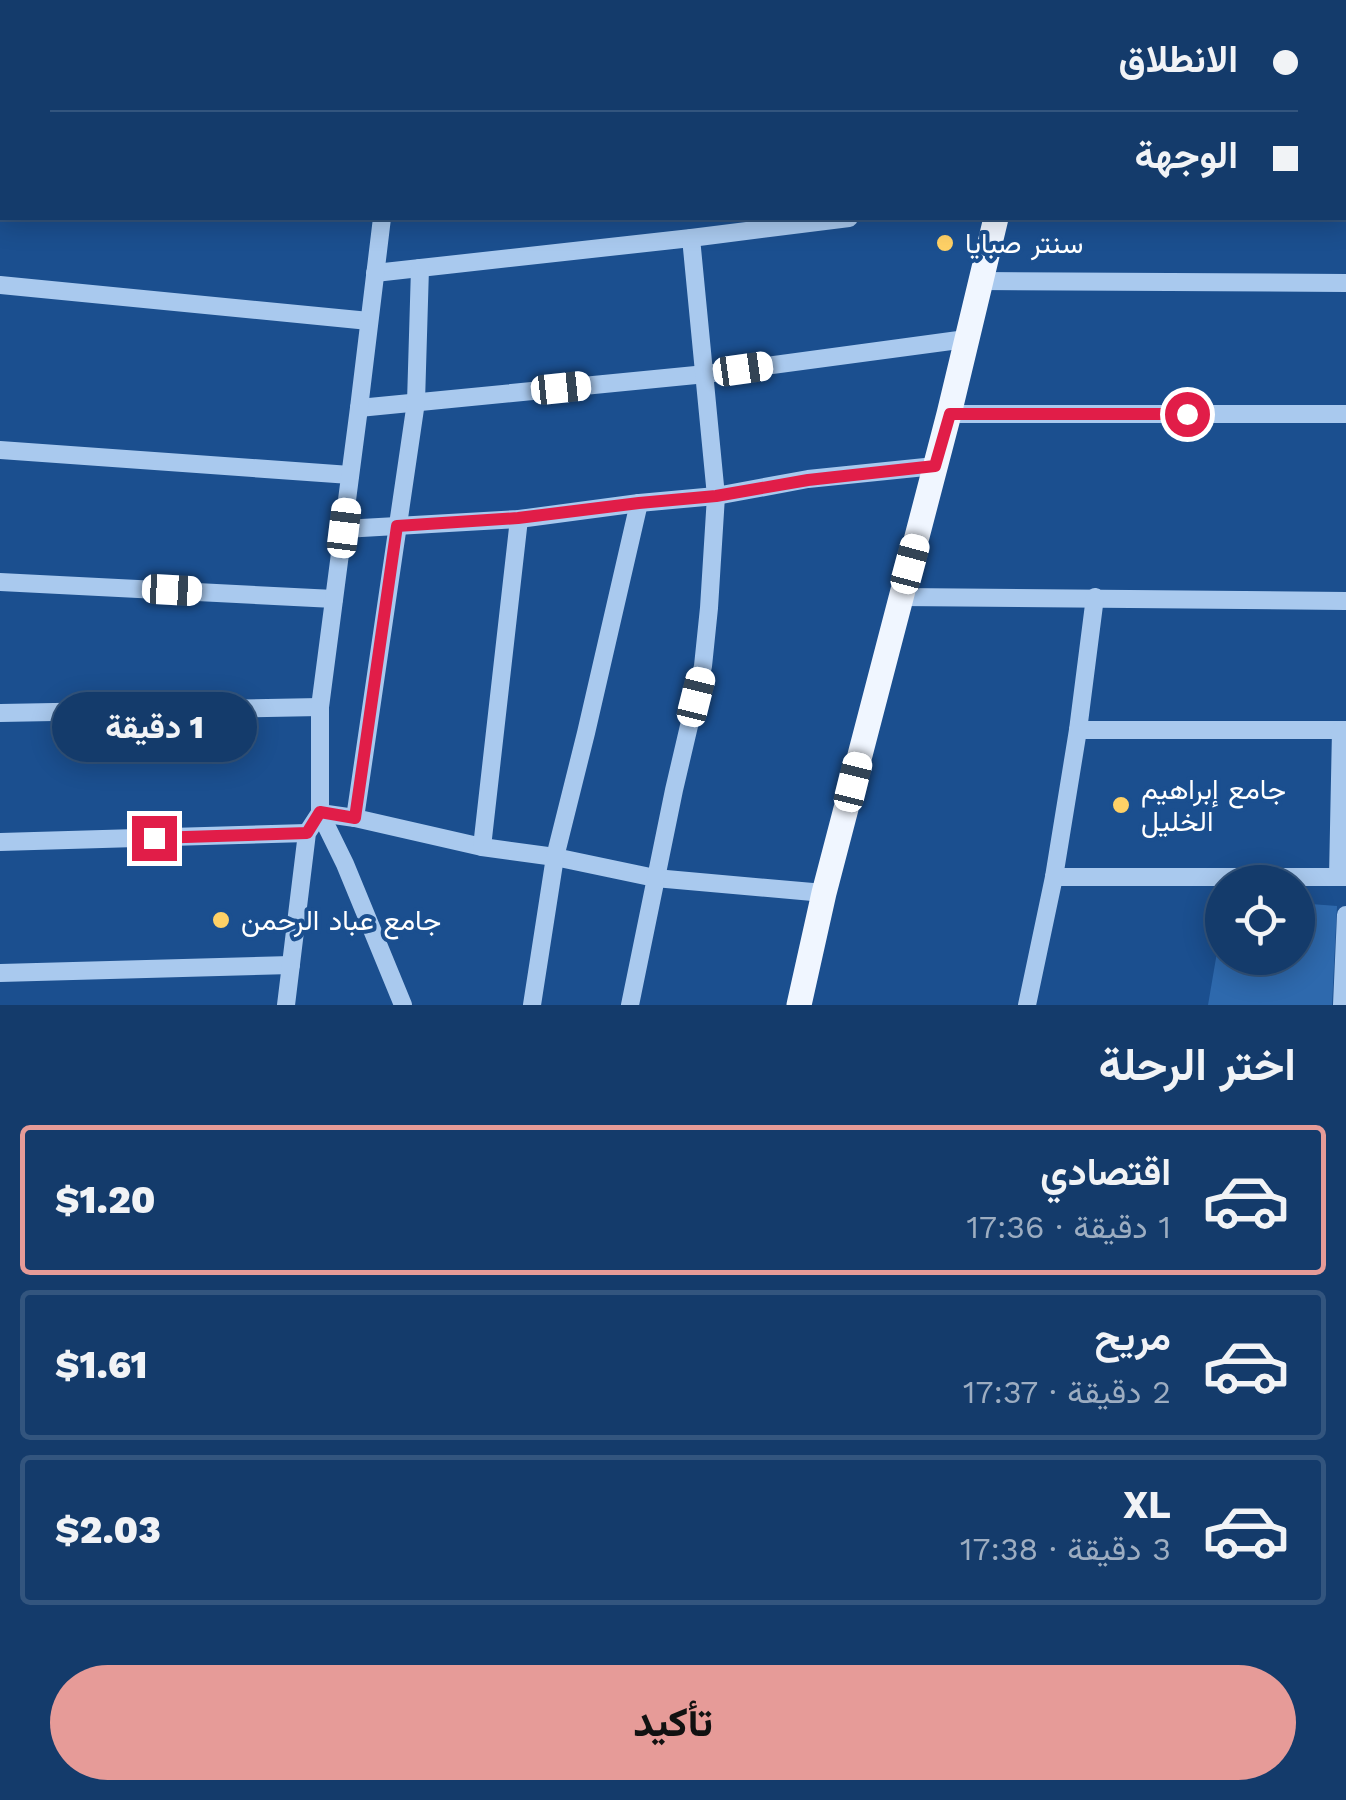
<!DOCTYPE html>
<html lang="ar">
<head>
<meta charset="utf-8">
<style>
	body { margin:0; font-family:"Work Sans",Vazirmatn,sans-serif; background:#214673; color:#f1f3f6; direction:rtl; height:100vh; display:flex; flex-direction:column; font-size:38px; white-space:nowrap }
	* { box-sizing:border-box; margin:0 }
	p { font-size:32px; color:#9dadc1 }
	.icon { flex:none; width:55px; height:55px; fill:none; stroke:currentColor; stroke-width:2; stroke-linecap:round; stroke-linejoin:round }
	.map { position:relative; height:1005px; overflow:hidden; direction:ltr }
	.panel { display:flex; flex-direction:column; background:#143b6b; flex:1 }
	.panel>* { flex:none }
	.guide { position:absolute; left:0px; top:0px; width:1348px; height:220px; box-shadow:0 5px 25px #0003,0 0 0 2px #33557e; direction:rtl; display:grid; align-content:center; height:220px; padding:0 50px; background:#143b6b }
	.buttons { position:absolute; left:1205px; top:865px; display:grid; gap:20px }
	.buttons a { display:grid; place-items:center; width:110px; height:110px; border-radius:50%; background:#143b6b; box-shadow:0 5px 25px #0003,0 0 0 2px #33557e; font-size:50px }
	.end { position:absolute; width:45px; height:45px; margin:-22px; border:12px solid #e11d48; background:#fff; box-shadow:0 0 0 5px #fff }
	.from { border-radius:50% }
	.bubble { position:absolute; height:70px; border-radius:35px; background:#143b6b; box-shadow:0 5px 25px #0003,0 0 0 2px #33557e; font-size:32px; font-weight:800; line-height:70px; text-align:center; direction:rtl }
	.car { position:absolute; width:30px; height:60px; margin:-30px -15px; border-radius:12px; box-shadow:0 0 8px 2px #0007; background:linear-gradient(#fff 24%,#345 0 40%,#fff 0 76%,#345 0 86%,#fff 0) }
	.guide b { display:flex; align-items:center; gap:35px; height:95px; font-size:38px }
	.guide b+b { border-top:2px solid #33557e }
	.guide i { width:25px; height:25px; background:#f1f3f6 }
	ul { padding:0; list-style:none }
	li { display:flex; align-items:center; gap:30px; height:150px; margin:0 20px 15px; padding:0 30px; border:5px solid #33557e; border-radius:10px }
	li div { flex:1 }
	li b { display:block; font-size:38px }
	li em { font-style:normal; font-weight:800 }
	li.current { border-color:#e69b98 }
	li>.icon { width:90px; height:90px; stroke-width:1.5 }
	h2 { padding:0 50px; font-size:45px; line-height:120px }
	.button { display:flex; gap:20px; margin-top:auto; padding:20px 50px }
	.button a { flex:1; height:115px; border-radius:60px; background:#e69b98; color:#111; font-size:40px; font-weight:800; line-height:115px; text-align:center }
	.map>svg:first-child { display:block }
	.green { fill:#2e69ad }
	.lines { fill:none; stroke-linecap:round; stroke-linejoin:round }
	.minor { stroke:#a9c9ee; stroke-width:18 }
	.major { stroke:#f0f6ff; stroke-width:25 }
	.route { stroke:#e11d48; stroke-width:12 }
	.poi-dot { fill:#ffd166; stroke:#1b4f8f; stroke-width:4 }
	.labels { text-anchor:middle; stroke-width:8; stroke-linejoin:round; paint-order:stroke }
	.poi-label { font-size:28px; fill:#fff; stroke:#1b4f8f; text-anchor:start }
</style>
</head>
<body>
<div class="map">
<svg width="1346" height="1005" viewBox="0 0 1346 1005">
	<rect width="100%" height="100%" fill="#1b4f8f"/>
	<path class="green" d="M1298,903L1337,906L1332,1005H1208L1222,923V958H1298Z"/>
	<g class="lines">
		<g class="minor">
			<path d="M194,0L220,2"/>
			<path d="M393,0V2"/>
			<path d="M1345,16H1346"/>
			<path d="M0,135H2"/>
			<path d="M1345,148H1346"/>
			<path d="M375,273L691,238L849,218"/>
			<path d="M980,281L1346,283"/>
			<path d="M0,285L369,321"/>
			<path d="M359,408L706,374L966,339"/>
			<path d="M949,414H1346"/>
			<path d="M0,450L350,475"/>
			<path d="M344,529L519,519L639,503L716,496L808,479L935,466"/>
			<path d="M0,582L334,599"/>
			<path d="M901,597L1346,601"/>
			<path d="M0,713L320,707"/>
			<path d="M1078,730H1346"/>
			<path d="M320,813L355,818L482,847L555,857L655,878L824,893"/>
			<path d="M320,813L345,864L403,1005"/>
			<path d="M355,818L416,402L420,268"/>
			<path d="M0,842L307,833"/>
			<path d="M482,847L519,519"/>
			<path d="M1054,877H1346"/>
			<path d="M1338,877L1341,730"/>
			<path d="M0,973L291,965"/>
			<path d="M286,1005L307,833L320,813V707L359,408L382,218"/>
			<path d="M532,1005L555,857L586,733L639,503"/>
			<path d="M630,1005L674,790L703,666L709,608L716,496L691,238"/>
			<path d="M1027,1005L1054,877L1078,730L1095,597"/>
			<path d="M1342,1005L1346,915"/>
		</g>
		<g class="major">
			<path d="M1040,2V0"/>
			<path d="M799,1005L824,893L949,414L996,218"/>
		</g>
	</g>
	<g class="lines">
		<path class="route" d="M154,838L307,833L320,812L355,818L397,526L518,518L639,503L716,496L808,480L935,466L950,414H1187"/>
	</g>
	<g class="poi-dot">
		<circle cx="945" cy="243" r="10"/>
		<circle cx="1121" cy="805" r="10"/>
		<circle cx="221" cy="920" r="10"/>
	</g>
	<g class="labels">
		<g class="poi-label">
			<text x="965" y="253">سنتر صبايا</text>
			<text x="1141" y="799">جامع إبراهيم<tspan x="1141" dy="32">الخليل</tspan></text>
			<text x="241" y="930">جامع عباد الرحمن</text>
		</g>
	</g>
</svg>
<div class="buttons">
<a><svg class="icon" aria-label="locate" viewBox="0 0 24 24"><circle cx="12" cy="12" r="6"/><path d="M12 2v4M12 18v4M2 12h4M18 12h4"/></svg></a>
</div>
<i class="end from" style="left:1187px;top:414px"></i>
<i class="end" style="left:154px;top:838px"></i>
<div class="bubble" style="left:52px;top:692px;width:205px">1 دقيقة</div>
<i class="car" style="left:743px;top:369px;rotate:82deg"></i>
<i class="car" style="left:561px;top:388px;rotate:84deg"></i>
<i class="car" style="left:344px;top:528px;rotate:7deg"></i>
<i class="car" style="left:910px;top:564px;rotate:15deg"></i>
<i class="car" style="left:172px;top:590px;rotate:93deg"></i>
<i class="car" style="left:696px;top:697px;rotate:14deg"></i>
<i class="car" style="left:853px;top:782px;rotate:14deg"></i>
<div class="guide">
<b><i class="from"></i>الانطلاق</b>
<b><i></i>الوجهة</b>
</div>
</div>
<section class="panel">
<h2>اختر الرحلة</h2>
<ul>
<li class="current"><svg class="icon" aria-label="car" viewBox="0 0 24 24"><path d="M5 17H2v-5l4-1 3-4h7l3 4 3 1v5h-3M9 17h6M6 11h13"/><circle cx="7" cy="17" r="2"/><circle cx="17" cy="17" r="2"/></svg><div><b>اقتصادي</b><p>1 دقيقة · 17:36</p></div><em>$1.20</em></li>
<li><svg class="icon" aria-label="car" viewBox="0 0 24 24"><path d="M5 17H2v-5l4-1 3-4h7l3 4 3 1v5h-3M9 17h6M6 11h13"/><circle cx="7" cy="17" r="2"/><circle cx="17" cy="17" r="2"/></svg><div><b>مريح</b><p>2 دقيقة · 17:37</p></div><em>$1.61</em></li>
<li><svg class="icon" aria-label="car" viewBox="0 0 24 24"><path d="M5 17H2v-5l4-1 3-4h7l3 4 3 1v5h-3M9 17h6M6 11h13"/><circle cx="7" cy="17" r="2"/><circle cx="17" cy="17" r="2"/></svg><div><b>XL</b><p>3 دقيقة · 17:38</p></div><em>$2.03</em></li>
</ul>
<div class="button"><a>تأكيد</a></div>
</section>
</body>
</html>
